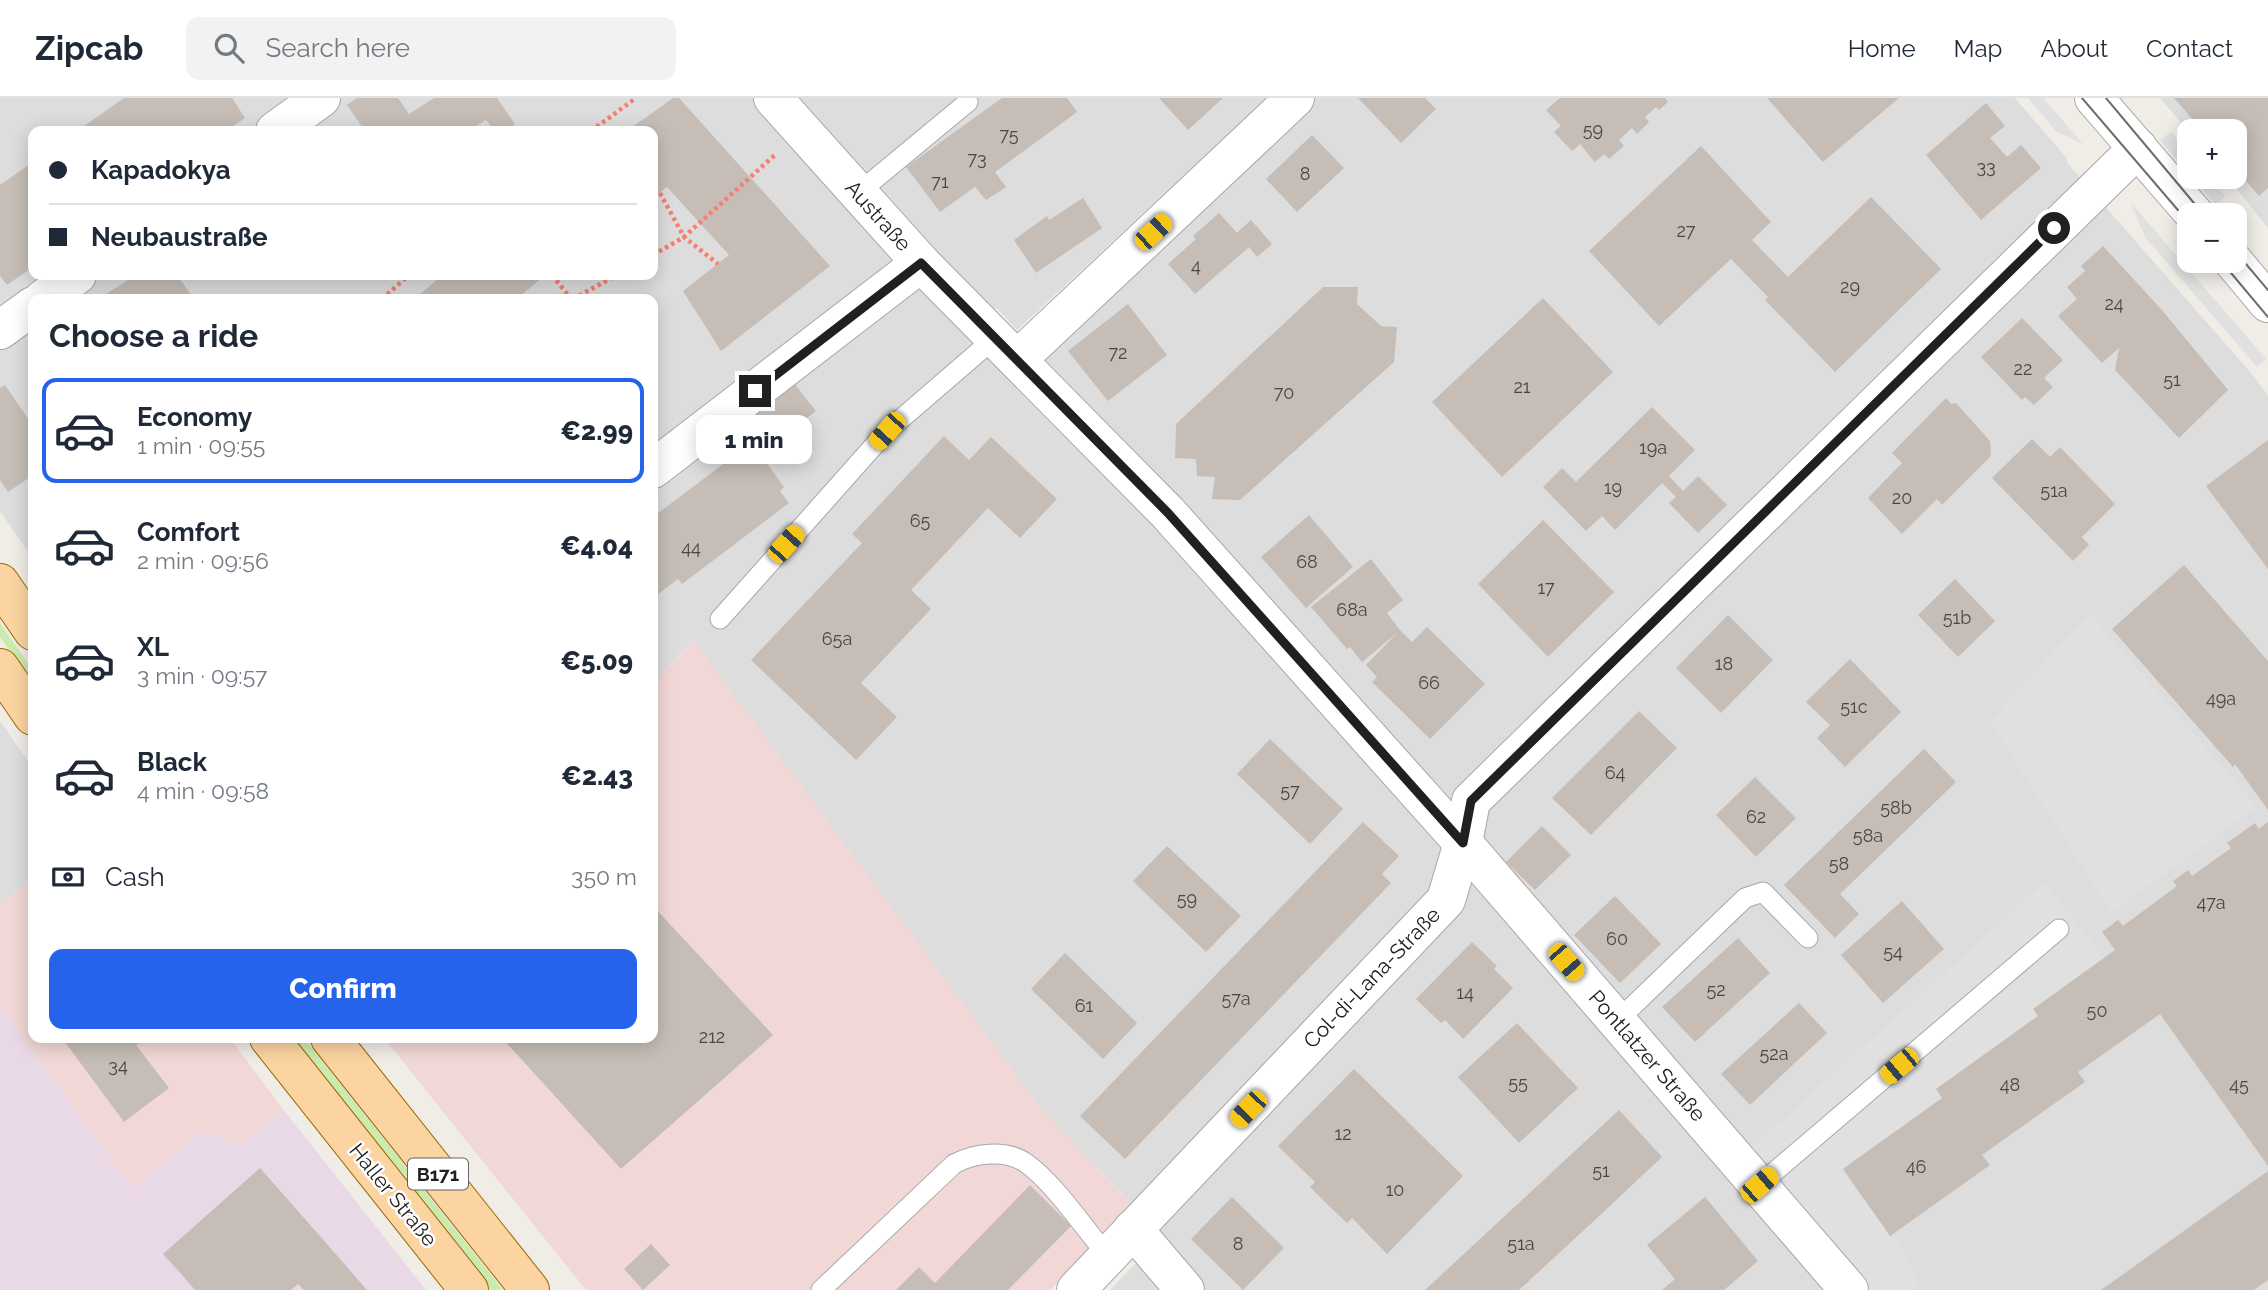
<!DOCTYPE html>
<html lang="en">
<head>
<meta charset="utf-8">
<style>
	body { margin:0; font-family:Raleway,sans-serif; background:#f2f2f3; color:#1f2937; height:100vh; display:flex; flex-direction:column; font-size:26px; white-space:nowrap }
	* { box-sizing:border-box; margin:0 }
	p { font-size:23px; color:#747a83 }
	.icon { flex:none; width:38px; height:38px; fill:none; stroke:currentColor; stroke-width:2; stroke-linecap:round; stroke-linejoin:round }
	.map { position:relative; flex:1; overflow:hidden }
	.side { position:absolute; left:28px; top:196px; width:630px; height:749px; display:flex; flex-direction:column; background:#fff; border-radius:14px; box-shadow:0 4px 18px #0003 }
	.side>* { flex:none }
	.banner { position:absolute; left:28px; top:28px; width:630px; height:154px; border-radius:14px; box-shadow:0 4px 18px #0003; display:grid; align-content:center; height:154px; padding:0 21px; background:#fff }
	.buttons { position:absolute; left:2177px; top:21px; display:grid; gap:14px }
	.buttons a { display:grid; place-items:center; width:70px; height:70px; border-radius:14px; background:#fff; box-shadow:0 4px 18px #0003; font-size:35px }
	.end { position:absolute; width:32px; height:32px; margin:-16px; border:9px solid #202020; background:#fff; box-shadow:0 0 0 4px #fff }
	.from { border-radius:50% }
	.bubble { position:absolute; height:49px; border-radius:14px; background:#fff; box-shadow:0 4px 18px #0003; font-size:23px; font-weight:800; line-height:49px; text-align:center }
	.car { position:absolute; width:21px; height:42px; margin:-21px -10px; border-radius:9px; box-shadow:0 0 5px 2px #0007; background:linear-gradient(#f5c518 24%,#345 0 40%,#f5c518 0 76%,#345 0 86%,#f5c518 0) }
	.banner b { display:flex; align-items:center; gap:24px; height:66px; font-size:26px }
	.banner b+b { border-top:2px solid #e0e1e3 }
	.banner i { width:18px; height:18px; background:#1f2937 }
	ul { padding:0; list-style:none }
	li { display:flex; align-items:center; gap:21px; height:105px; margin:0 14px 10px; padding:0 7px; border:4px solid transparent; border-radius:14px }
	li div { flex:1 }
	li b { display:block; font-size:26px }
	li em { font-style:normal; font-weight:800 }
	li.on { border-color:#2563eb }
	li>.icon { width:63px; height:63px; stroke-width:1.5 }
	h2 { padding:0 21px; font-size:32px; line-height:84px }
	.pay { display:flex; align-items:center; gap:18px; height:77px; padding:0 21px; font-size:26px }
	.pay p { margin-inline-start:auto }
	.cta { display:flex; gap:14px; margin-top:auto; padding:14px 21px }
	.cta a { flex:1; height:80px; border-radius:14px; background:#2563eb; color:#fff; font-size:28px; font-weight:800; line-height:80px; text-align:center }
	header { display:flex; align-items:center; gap:42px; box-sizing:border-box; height:98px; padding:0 35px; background:#fff; border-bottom:2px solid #e0e1e3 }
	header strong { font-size:33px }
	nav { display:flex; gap:38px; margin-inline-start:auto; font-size:24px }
	.search { width:490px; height:63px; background:#f2f2f3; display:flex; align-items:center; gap:18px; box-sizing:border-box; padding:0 24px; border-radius:14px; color:#747a83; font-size:26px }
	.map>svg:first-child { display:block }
	.residential { fill:#dedddd; fill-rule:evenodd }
	.commercial { fill:#f1d8d6 }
	.industrial { fill:#e9d9e6 }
	.grass { fill:#cbeaae }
	.parking { fill:#e0e0e0 }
	.building { fill:#c5bdb6 }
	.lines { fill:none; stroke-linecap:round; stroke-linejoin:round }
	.service-casing { stroke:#a7a7a7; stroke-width:21 }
	.minor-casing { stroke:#a7a7a7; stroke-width:40 }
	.tertiary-casing { stroke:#a7a7a7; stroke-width:40 }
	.primary-casing { stroke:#9b6802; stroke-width:40 }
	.path { stroke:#f87e70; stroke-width:4.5; stroke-dasharray:3.5 3.5; stroke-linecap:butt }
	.service { stroke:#fff; stroke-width:19 }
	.minor { stroke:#fff; stroke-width:38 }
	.tertiary { stroke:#fff; stroke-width:38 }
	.primary { stroke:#fbd4a1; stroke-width:38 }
	.tram { stroke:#6e6e6e; stroke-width:2 }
	.route { stroke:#202020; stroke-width:9 }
	.labels { text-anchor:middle; stroke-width:5; stroke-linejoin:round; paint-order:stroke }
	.number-label { font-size:18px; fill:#494746 }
	.shield { fill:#fff; stroke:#636363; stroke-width:2 }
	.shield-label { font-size:19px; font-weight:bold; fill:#202020 }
	.street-label { font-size:21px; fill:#202020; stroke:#fff }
</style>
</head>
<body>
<header>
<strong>Zipcab</strong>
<div class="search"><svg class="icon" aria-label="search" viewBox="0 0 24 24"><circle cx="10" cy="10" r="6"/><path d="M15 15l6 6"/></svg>Search here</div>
<nav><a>Home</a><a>Map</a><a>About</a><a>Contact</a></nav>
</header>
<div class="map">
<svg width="2268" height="1192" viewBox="0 0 2268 1192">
	<rect width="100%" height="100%" fill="#f0ede7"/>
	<g class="residential">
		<path d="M0,0H1267L1017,232L997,210L967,238L1011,284L1314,0H2015L2066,59L2068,66L2251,275L2268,297V1192H1110L1162,1138L1042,1012L693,543L653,585V201H33V461L0,413ZM33,33H653V177H33Z"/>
		<path d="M2160,0H2268V130L2227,79H2235V33L2189,34Z"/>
		<path d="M0,623L33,670V781L0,805Z"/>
	</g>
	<g class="commercial">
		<path d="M694,543L1042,1012L1132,1107L1050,1192H586L384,940H653V585Z"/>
		<path d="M33,781V940H230L283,1011L240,1047L204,1034L132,1091L0,908V805Z"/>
	</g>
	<path class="industrial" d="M0,908L132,1090L204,1033L240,1047L283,1011L426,1192H0Z"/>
	<g class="grass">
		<path d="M0,525L33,573V586L0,539Z"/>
		<path d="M293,940H304L503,1192H490Z"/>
	</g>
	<g class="parking">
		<path d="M2028,0H2043L2083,46L2056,33Z"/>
		<path d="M2171,34L2189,56V76L2159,41L2163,40Z"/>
		<path d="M2191,79H2209L2225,98L2216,107Z"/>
		<path d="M2131,105L2266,261L2257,269L2145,139Z"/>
		<path d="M2089,515L2257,709L2111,815L1990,623Z"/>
		<path d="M2044,785L2105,860L2038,918L1936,991L1942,1000L1839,1072L1893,1136L1919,1182L1917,1192H1869L1749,1052Z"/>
	</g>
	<g class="building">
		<path d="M124,0H232L245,20L226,33H77Z"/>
		<path d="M357,0H398L409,16L434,0H497L515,26L504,33H495L486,22L468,33L464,31L460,33H365L347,7Z"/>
		<path d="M673,0H679L830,168L721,253L683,193L729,157L667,89L653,100V33H627Z"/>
		<path d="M1002,0H1067L1077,14L995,74L1006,89L986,102L975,89L940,114L906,69Z"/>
		<path d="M1159,0H1223L1188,32Z"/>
		<path d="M1358,0H1425L1436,11L1401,45Z"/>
		<path d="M1560,0H1665L1668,4L1659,12L1656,9L1645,19L1649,24L1637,36L1632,30L1619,42L1624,48L1609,61L1604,56L1595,64L1580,46L1572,53L1554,34L1561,28L1546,12Z"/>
		<path d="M1767,0H1899L1823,64Z"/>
		<path d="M2174,0H2268V90L2259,98L2235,70V33H2203Z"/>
		<path d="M1986,5L2005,28L1990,40L2007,59L2021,47L2041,70L1981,122L1926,57Z"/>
		<path d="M1312,37L1344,70L1297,114L1266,81Z"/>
		<path d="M1701,48L1771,124L1752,142L1788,179L1871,99L1941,171L1835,274L1765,202L1768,199L1731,161L1659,228L1589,153Z"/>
		<path d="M33,64V169L7,187L0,178V87Z"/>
		<path d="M1083,100L1102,130L1036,175L1014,142L1047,118L1049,122Z"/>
		<path d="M1219,115L1237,135L1251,122L1272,146L1257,159L1249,149L1195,196L1168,166L1196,141L1193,138Z"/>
		<path d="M2103,148L2161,211L2228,292L2179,340L2115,272L2119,250L2102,265L2058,218L2077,201L2067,189L2085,173L2081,168Z"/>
		<path d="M136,177H177L194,201H110L106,196Z"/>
		<path d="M443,177H545L517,201H414Z"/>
		<path d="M1323,189H1358L1357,206L1381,228L1397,229L1394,264L1240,402L1212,401L1215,379L1197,378L1196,361L1175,360L1176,326Z"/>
		<path d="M1543,200L1613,274L1502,379L1432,304Z"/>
		<path d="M1128,206L1167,257L1108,303L1068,253Z"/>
		<path d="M2022,220L2063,262L2044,280L2053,289L2034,307L2025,299L2022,302L1981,259Z"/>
		<path d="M794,285L816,313L760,356L784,389L780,393L789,405L682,486L678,481L653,500V419L751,345L739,327Z"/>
		<path d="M5,287L33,328V377L8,394L0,382V290Z"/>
		<path d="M1946,300L1951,306L1956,305L1990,343L1991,358L1942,407L1937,401L1902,436L1868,400L1902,365L1892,355Z"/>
		<path d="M1652,309L1695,352L1669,378L1683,393L1698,378L1727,407L1698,435L1669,405L1676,399L1662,385L1615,432L1602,418L1586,433L1543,389L1562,370L1576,384Z"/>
		<path d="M944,338L969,362L991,339L1057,401L1020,440L988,410L911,492L931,511L861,585L897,619L856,662L751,562L862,445L852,436Z"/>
		<path d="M2032,341L2050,359L2060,349L2115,406L2082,439L2089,447L2073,463L1992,380Z"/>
		<path d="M2268,342V471L2206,388Z"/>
		<path d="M1309,417L1353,469L1306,510L1261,459Z"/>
		<path d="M1543,422L1614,494L1548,559L1478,486Z"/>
		<path d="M1371,461L1403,502L1387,515L1400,532L1412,544L1427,529L1485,586L1430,641L1372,584L1377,579L1366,567L1398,534L1362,564L1350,549L1347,551L1311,509Z"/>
		<path d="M2184,467L2268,563V712L2235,666L2233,669L2112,531Z"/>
		<path d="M1955,481L1995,523L1958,559L1918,517Z"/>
		<path d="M1728,517L1773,562L1721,615L1676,570Z"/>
		<path d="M1850,561L1901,614L1845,669L1817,640L1830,627L1806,604Z"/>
		<path d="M1639,613L1677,650L1591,737L1552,700Z"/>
		<path d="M1270,641L1343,711L1310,746L1237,676Z"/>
		<path d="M1924,651L1956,684L1840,796L1859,816L1835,840L1784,787Z"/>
		<path d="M1755,679L1796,720L1756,759L1716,717Z"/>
		<path d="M1363,724L1399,758L1382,776L1391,785L1125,1061L1080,1018Z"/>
		<path d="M2268,724V1068L2160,916L2078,974L2085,984L1982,1057L1990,1067L1890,1138L1843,1071L1942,1000L1936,991L2038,918L2033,911L2115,852L2102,834L2118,822L2123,828L2177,788L2173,783L2188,772L2192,778L2231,750L2227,745L2255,725L2259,731Z"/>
		<path d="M1542,728L1571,757L1535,792L1506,764Z"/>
		<path d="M1167,748L1241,818L1206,854L1133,783Z"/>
		<path d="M1615,798L1661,846L1620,885L1574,837Z"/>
		<path d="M1902,803L1944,851L1883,905L1841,857Z"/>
		<path d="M653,808L773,937L621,1071L502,940H653Z"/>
		<path d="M1738,840L1770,875L1695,944L1662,909Z"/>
		<path d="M1472,844L1497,868L1494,871L1513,890L1463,941L1445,922L1441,925L1416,901Z"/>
		<path d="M1065,855L1137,925L1103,961L1031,891Z"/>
		<path d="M1799,905L1827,935L1750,1007L1721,976Z"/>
		<path d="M1517,925L1578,990L1519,1045L1458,979Z"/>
		<path d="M62,940H146L136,947L169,990L124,1024Z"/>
		<path d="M1354,971L1463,1078L1387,1156L1352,1120L1347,1125L1327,1106L1310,1089L1315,1084L1278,1048Z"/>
		<path d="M1619,1012L1662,1059L1583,1133L1519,1192H1425Z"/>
		<path d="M260,1070L334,1154L367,1192H304L298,1186L291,1192H195L183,1178L163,1156Z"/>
		<path d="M2268,1073V1182L2254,1192H2101Z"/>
		<path d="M1030,1087L1071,1128L1008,1192H896L919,1169L935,1185Z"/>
		<path d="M1232,1099L1284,1150L1243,1192L1191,1141Z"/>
		<path d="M1705,1099L1758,1163L1724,1192H1662L1675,1181L1647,1147Z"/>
		<path d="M651,1146L670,1167L643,1192L624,1171Z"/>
	</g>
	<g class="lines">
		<defs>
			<g id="service">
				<path d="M858,95L968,4"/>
				<path d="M720,521L887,333L996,239"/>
				<path d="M1617,923L1745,800L1763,794L1808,840"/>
				<path d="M1759,1087L2059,831"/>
				<path d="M821,1192L954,1066C974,1055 1006,1051 1026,1065C1055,1086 1084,1130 1108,1158"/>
			</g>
			<g id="minor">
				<path d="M773,0L921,165L1168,415L1463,745L1849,1192"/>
				<path d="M275,33L321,0"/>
				<path d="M43,201L77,177"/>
				<path d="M0,232L33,208"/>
				<path d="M1018,261L1295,0"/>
				<path d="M653,371L921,165"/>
				<path d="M1133,1131L1185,1192"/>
				<path d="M1076,1192L1446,802L1463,745L1471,703L2138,50"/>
			</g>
			<g id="tertiary">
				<path d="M2094,0L2195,117"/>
				<path d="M2233,163L2268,205"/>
			</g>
			<g id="primary">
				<path d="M0,485L33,533"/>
				<path d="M0,570L33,618"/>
				<path d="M269,940L469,1192"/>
				<path d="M330,940L530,1192"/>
			</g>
		</defs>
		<use href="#service" class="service-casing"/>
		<use href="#minor" class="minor-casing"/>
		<use href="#tertiary" class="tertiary-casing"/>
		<use href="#primary" class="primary-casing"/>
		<g class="path">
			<path d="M591,33L636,0"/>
			<path d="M660,95L684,139L718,166"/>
			<path d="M653,157L684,139L776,56"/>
			<path d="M552,177L571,201"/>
			<path d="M382,201L409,177"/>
			<path d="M573,201L617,177"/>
		</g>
		<use href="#service" class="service"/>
		<use href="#minor" class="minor"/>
		<use href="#tertiary" class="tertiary"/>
		<use href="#primary" class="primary"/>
		<g class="tram">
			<path d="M2082,0L2189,125"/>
			<path d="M2106,0L2204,117"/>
			<path d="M2235,153L2268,192"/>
			<path d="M2221,163L2268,219"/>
		</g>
	</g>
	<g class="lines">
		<path class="route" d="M755,293L921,165L1168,415L1463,745L1471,703L2054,130"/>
	</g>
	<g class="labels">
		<g class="number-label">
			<text x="1593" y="38">59</text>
			<text x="1009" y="43">75</text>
			<text x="977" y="67">73</text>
			<text x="1986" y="75">33</text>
			<text x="1305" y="82">8</text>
			<text x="940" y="90">71</text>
			<text x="1686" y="139">27</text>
			<text x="1196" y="174">4</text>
			<text x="1850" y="195">29</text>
			<text x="2114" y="212">24</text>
			<text x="1118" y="261">72</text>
			<text x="2023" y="277">22</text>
			<text x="2172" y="288">51</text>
			<text x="1522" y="295">21</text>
			<text x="1284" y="301">70</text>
			<text x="1653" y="356">19a</text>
			<text x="1613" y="396">19</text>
			<text x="2054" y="399">51a</text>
			<text x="1902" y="406">20</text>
			<text x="920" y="429">65</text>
			<text x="691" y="456">44</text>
			<text x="1307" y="470">68</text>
			<text x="1546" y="496">17</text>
			<text x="1352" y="518">68a</text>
			<text x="1957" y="526">51b</text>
			<text x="837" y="547">65a</text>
			<text x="1724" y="572">18</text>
			<text x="1429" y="591">66</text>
			<text x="2221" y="607">49a</text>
			<text x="1854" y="615">51c</text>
			<text x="1615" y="681">64</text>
			<text x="1290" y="699">57</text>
			<text x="1896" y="716">58b</text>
			<text x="1756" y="725">62</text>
			<text x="1868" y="744">58a</text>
			<text x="1839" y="772">58</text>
			<text x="1187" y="807">59</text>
			<text x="2211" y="811">47a</text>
			<text x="1617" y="847">60</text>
			<text x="1893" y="860">54</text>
			<text x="1716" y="898">52</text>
			<text x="1465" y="901">14</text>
			<text x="1236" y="907">57a</text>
			<text x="1084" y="914">61</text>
			<text x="2097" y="919">50</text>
			<text x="712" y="945">212</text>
			<text x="1774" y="962">52a</text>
			<text x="118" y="974">34</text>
			<text x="1518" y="991">55</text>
			<text x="2010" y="993">48</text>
			<text x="2239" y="993">45</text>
			<text x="1343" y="1042">12</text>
			<text x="1916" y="1075">46</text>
			<text x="1601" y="1079">51</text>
			<text x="1395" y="1098">10</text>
			<text x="1238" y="1152">8</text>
			<text x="1521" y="1152">51a</text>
		</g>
		<rect class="shield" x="408" y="1060.5" width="60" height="31" rx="5"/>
		<g class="shield-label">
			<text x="438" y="1083">B171</text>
		</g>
		<g class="street-label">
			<text transform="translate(878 118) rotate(48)" y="7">Austraße</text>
			<text transform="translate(1372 880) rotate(-46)" y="7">Col-di-Lana-Straße</text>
			<text transform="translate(1647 958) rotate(49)" y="7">Pontlatzer Straße</text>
			<text transform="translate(393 1097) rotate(51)" y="7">Haller Straße</text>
		</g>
	</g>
</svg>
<div class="buttons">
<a>+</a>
<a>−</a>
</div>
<i class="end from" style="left:2054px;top:130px"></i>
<i class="end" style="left:755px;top:293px"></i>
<div class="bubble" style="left:696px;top:317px;width:116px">1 min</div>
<i class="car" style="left:1153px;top:134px;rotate:47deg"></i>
<i class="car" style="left:887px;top:333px;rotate:222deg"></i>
<i class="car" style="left:786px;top:446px;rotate:42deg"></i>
<i class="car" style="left:1566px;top:864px;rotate:139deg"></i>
<i class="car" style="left:1899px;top:968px;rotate:230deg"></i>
<i class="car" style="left:1248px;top:1011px;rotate:224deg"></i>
<i class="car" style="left:1759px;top:1087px;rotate:49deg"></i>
<div class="banner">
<b><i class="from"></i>Kapadokya</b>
<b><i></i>Neubaustraße</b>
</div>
<section class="side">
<h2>Choose a ride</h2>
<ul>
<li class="on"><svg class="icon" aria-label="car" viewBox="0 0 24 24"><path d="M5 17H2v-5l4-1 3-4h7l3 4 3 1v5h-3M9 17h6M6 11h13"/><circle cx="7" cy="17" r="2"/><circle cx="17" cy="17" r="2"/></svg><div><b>Economy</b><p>1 min · 09:55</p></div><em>€2.99</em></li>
<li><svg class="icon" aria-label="car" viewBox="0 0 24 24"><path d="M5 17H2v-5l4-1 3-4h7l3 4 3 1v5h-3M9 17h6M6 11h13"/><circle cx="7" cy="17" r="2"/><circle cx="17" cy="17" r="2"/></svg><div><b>Comfort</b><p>2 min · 09:56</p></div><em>€4.04</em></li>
<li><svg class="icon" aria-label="car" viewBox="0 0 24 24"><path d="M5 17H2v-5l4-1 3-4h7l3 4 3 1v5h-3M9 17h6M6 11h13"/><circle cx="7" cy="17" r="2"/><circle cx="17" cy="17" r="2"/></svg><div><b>XL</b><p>3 min · 09:57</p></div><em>€5.09</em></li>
<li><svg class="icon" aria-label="car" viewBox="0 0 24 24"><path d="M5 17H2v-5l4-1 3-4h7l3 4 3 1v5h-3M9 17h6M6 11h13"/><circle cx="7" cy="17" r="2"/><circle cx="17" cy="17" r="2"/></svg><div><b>Black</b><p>4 min · 09:58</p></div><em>€2.43</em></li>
</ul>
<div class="pay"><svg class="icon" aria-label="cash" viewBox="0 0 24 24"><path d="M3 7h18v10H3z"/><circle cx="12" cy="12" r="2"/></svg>Cash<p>350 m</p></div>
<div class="cta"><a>Confirm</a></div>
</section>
</div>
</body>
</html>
